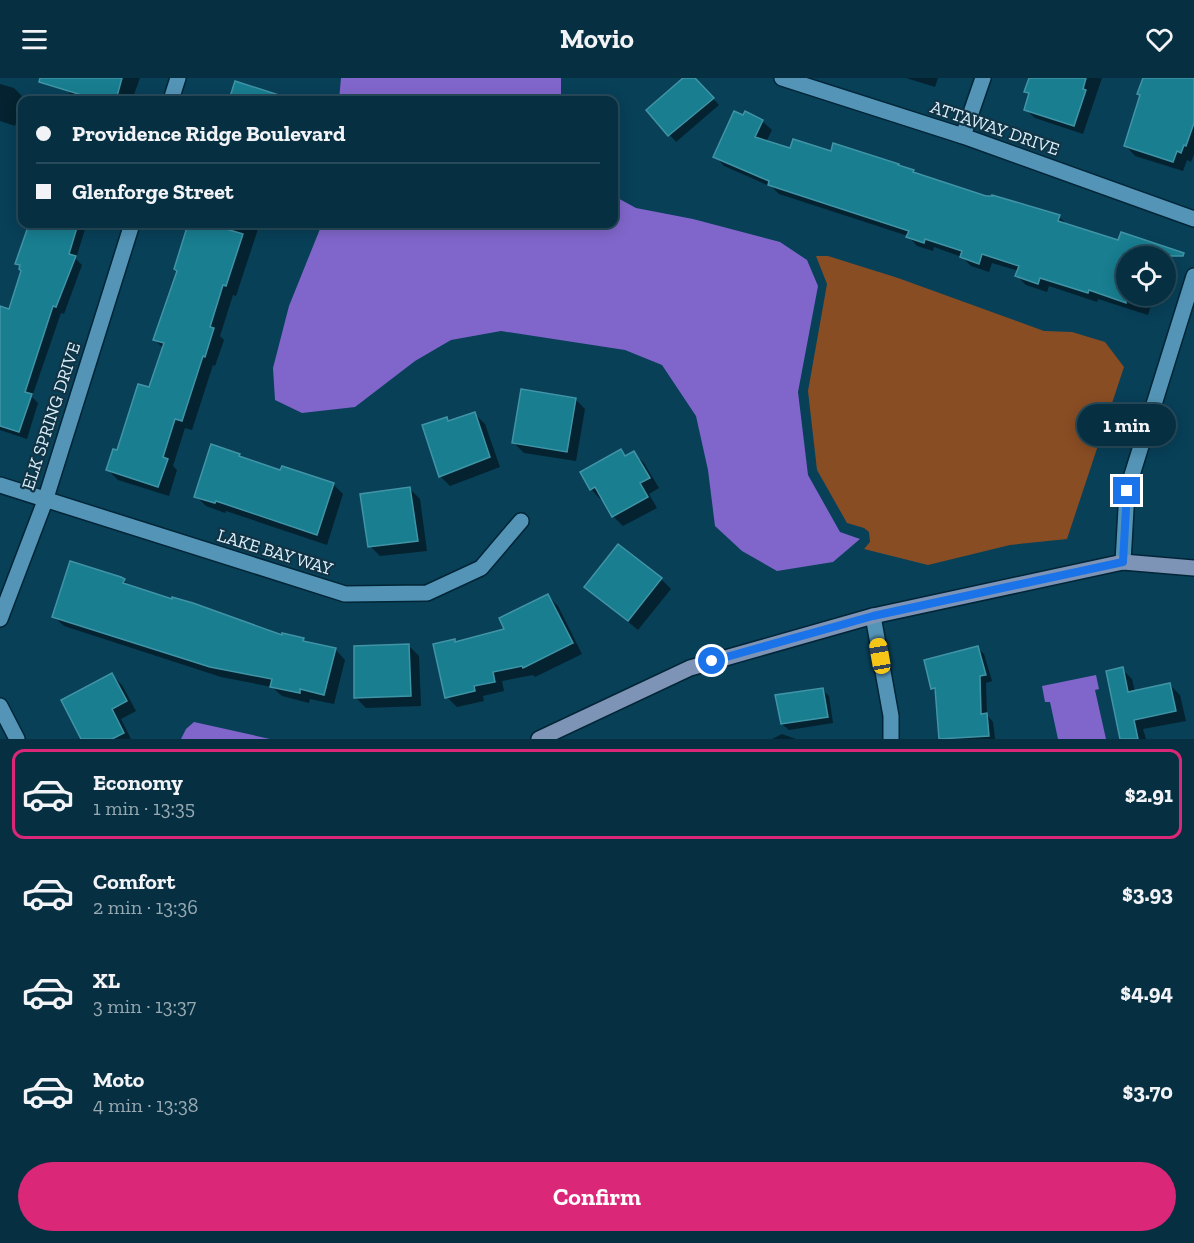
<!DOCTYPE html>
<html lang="en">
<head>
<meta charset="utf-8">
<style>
	body { margin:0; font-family:"Zilla Slab",serif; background:#0f3849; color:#f1f3f6; height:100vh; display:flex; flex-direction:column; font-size:22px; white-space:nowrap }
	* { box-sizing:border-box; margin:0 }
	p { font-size:20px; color:#98a9b2 }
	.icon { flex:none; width:33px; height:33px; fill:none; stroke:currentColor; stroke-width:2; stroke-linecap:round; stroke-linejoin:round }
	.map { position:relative; height:661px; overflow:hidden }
	.drawer { display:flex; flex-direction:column; background:#063042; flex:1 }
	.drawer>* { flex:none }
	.hud { position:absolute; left:18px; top:18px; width:600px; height:132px; border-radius:12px; box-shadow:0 3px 15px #0003,0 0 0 2px #274b5b; display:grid; align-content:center; height:132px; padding:0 18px; background:#063042 }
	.fabs { position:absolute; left:1116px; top:168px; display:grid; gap:12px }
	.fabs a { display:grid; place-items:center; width:60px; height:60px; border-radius:50%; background:#063042; box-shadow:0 3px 15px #0003,0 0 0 2px #274b5b; font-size:30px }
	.end { position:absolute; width:27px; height:27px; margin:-14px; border:8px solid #1a73e8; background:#fff; box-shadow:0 0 0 3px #fff }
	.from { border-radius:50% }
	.bubble { position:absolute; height:42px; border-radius:21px; background:#063042; box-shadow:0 3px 15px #0003,0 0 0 2px #274b5b; font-size:20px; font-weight:800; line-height:42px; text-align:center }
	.car { position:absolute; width:18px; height:36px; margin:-18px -9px; border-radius:8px; box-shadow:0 0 4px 2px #0007; background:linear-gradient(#f5c518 24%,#345 0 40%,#f5c518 0 76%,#345 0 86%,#f5c518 0) }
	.hud b { display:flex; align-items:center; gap:21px; height:57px; font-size:22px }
	.hud b+b { border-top:2px solid #274b5b }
	.hud i { width:15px; height:15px; background:#f1f3f6 }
	ul { padding:10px 0 0; list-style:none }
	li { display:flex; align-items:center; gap:18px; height:90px; margin:0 12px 9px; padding:0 6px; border:3px solid transparent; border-radius:12px }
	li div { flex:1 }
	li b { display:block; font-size:22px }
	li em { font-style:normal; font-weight:800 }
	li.on { border-color:#db2777 }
	li>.icon { width:54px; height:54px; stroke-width:1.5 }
	.cta { display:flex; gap:12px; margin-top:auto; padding:12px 18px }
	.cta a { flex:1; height:69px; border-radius:36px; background:#db2777; color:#fff; font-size:24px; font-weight:800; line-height:69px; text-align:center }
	header { display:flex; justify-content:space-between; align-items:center; height:78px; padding:0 18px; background:#063042; font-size:27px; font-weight:800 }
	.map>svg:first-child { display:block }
	.green { fill:#894d23 }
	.water { fill:#8066cb }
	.shadow { fill:#0007 }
	.building { fill:#187e90; stroke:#4094a6; stroke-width:1.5 }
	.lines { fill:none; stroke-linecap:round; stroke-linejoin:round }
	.street-casing { stroke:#012536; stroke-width:18 }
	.secondary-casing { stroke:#012536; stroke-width:18 }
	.street { stroke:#5495b7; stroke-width:15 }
	.secondary { stroke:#7e94b6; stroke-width:15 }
	.route { stroke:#1a73e8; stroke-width:8 }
	.labels { text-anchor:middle; stroke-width:4.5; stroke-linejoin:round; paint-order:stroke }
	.street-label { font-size:18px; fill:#ddf0fc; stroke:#113445 }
</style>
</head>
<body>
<header><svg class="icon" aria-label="menu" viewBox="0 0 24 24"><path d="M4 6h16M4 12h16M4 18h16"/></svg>Movio<svg class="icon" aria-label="heart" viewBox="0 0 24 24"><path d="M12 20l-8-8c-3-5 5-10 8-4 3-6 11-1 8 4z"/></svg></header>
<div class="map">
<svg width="1194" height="661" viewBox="0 0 1194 661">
	<rect width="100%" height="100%" fill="#084058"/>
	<path class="green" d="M816,178H828L898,200L1044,253L1072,254L1105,264L1124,289L1067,461L1010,467L928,487L864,471L870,464L869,454L864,450L847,445L817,392L808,313L827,206Z"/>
	<g class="water">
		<path d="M341,0H561V22H339Z"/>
		<path d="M614,118L636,130L693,141L780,164L807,182L818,208L798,314L808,397L840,454L860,461L833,484L777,493L742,473L715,448L708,392L696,338L662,287L625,272L501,253L451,262L415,283L355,329L302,335L275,322L273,290L289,228L322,146H614Z"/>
		<path d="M1096,597L1099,611L1095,612L1106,661H1058L1050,624H1045L1042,608Z"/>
		<path d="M194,644L270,661H181L186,651Z"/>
	</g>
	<g class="shadow">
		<path d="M75,0H140L132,22H67Z"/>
		<path d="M685,0H694L719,27L676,64L648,32Z"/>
		<path d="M906,0H938L935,9Z"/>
		<path d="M1030,0H1102L1083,56L1035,40L1025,31L1030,17L1026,13Z"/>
		<path d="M1147,0H1194V76L1191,84L1187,82L1183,93L1135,78L1125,67Z"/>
		<path d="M236,5L287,21L288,22H230Z"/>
		<path d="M0,6L14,10L24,20L15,48L0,43Z"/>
		<path d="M762,43L772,52L766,64L791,72L832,75L913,94L916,97L985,119L993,118L1059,139L1069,148L1167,177L1166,183V178H1126V218H1154L1148,237L1098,221L1097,224L1049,208L1047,214L1026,207L1017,198L1019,193L992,185L989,194L971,188L962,179L934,169L933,173L917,168L908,158L779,116L772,109L724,88L715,78Z"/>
		<path d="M30,146H81L85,151L76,181L82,187L64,236L61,235L32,319L38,325L27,361L0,352V230L10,233L23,193L17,185Z"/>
		<path d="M190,146H264L262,149L259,148L236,218L233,217L220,258L224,262L215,288L213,287L192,352L185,350L173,388L177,392L169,418L118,402L108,392L150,311L164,271L154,261L178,194L175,191Z"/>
		<path d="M575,321L585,331L576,383L524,375L514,365Z"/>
		<path d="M475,336L485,346L500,389L450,408L440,398L446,340L450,344Z"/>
		<path d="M621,373L627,379L634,375L644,385L659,410L649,416L657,430L623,448L613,438L603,421L601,422L591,411L582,394Z"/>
		<path d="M239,377L243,382L281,394L333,406L343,416L327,467L226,433L225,435L206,428L196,418Z"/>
		<path d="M410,411L420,421L427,473L380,478L370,468Z"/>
		<path d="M661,501L671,511L638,552L586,509Z"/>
		<path d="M124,502L130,509L283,559L303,561L308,566L335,571L345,582L334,626L310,621L309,625L282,618L272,609L221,599L64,548L53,538Z"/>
		<path d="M548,518L558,528L582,576L535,599L533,597L502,603L504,613L483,618L484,623L457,629L447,619L454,563L456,565L507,552Z"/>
		<path d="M409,568L419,578L421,628L366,630L356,620Z"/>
		<path d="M977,569L984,576L992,603L986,605L987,637L993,644L995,661H941L937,615L932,610Z"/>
		<path d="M1122,591L1132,601L1135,614L1170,607L1180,617L1186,643L1143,651L1146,661H1122Z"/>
		<path d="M112,597L122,607L136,633L121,641L131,661H83Z"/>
		<path d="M822,611L829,618L833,645L789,652L782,646Z"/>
		<path d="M782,656L796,661H772Z"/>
	</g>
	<g class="building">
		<path d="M40,0H122L116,22H98L39,4Z"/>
		<path d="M683,0H695L714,20L668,58L646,32Z"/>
		<path d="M1029,0H1086L1083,11L1086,12L1074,48L1024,32L1029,15L1024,14Z"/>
		<path d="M1143,0H1194V45L1186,68L1184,67L1181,75L1177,73L1173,84L1124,68L1140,17L1137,16Z"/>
		<path d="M235,3L285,19L284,22H229Z"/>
		<path d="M734,33L743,37L745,33L763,42L755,59L790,70L793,61L831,73L833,65L899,86L898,87L914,92L913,94L986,118H992V117L1060,137L1058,143L1118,162L1121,154L1184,175L1183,178H1126V225L1089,212L1088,215L1040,200L1038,206L1015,198L1019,188L982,176L979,186L960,179L962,173L925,161L924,165L906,159L909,153L768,107L769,103L713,79Z"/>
		<path d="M29,146H78L69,176L76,178L56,229L53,228L25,314L32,316L19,354L0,348V228L9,231L21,193L19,191L20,187L15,186Z"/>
		<path d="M188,146H210L243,156L226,208L223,207L210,249L214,250L205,279L203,278L182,343L175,341L163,379L168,381L158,409L106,392L113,371L117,372L138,306L149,309L164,265L153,262L177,193L174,191Z"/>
		<path d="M521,311L576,320L567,374L512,365Z"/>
		<path d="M475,334L490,379L439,399L422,347L447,339L448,343Z"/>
		<path d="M211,366L240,376L239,378L280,392L282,388L334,405L317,457L216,423L215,425L194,419Z"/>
		<path d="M621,371L625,378L634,373L650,400L640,405L648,419L612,439L595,409L590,412L580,394Z"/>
		<path d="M410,409L418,463L368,469L360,416Z"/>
		<path d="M618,466L662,500L628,543L584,509Z"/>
		<path d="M70,483L121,499L125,501L123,505L172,521V519L193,525L282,557V555L304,560L303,563L336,570L324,617L300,611V615L270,609L272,601L210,589L52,539Z"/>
		<path d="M548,516L573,565L523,590L522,588L493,594L495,604L474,608L475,613L445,620L433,566L455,561V564L504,551L499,540Z"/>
		<path d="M409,566L411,618L354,620V568Z"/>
		<path d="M978,568L986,597L980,598L981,636L987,635L989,658L939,661L935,610L931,611L924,582Z"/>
		<path d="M1123,589L1128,614L1170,605L1176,633L1134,642L1138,661H1120L1106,593Z"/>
		<path d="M112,595L127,623L112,631L124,655L112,661H81L61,622Z"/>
		<path d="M823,610L828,639L781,646L775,617Z"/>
	</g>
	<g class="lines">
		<defs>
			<g id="street">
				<path d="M782,0L963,58L1194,141"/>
				<path d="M171,22L178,0"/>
				<path d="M963,58L983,0"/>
				<path d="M0,407L345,516L427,515L481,490L521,443"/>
				<path d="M1123,484L1127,413L1194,198"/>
				<path d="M873,538L891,638V661"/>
				<path d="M0,541L45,423L132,146"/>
				<path d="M0,628L17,661"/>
			</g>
			<path id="secondary" d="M539,661L690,590L873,538L1123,484L1194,490"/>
		</defs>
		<use href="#street" class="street-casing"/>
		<use href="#secondary" class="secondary-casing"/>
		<use href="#street" class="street"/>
		<use href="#secondary" class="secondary"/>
	</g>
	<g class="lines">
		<path class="route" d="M712,583L873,538L1123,484L1127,413"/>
	</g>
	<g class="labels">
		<g class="street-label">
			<text transform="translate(995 50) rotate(19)" y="6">ATTAWAY DRIVE</text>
			<text transform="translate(51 338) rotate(-72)" y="6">ELK SPRING DRIVE</text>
			<text transform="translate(275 474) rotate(17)" y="6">LAKE BAY WAY</text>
		</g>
	</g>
</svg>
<div class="fabs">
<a><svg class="icon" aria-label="locate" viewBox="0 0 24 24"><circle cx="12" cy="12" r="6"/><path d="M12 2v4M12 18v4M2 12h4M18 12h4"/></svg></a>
</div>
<i class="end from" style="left:712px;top:583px"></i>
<i class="end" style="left:1127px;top:413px"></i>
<div class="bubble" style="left:1077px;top:326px;width:99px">1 min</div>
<i class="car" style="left:880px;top:578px;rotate:350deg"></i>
<div class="hud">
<b><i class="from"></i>Providence Ridge Boulevard</b>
<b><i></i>Glenforge Street</b>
</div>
</div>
<section class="drawer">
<ul>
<li class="on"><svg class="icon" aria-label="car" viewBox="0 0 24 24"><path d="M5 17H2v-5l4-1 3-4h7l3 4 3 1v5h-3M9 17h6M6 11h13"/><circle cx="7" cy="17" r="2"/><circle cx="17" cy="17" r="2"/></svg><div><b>Economy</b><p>1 min · 13:35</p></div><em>$2.91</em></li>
<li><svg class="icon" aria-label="car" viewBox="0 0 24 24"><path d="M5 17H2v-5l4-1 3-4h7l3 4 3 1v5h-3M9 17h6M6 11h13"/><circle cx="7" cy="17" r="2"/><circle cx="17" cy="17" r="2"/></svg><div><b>Comfort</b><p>2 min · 13:36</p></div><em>$3.93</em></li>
<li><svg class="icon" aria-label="car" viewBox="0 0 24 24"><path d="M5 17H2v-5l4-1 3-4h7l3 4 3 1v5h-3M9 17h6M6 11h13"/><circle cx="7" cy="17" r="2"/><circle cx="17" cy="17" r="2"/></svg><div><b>XL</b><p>3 min · 13:37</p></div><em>$4.94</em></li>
<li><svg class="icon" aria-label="car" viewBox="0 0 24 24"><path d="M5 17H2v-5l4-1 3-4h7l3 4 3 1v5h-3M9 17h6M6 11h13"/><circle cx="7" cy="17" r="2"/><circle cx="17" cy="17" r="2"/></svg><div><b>Moto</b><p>4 min · 13:38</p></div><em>$3.70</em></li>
</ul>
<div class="cta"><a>Confirm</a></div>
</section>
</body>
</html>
